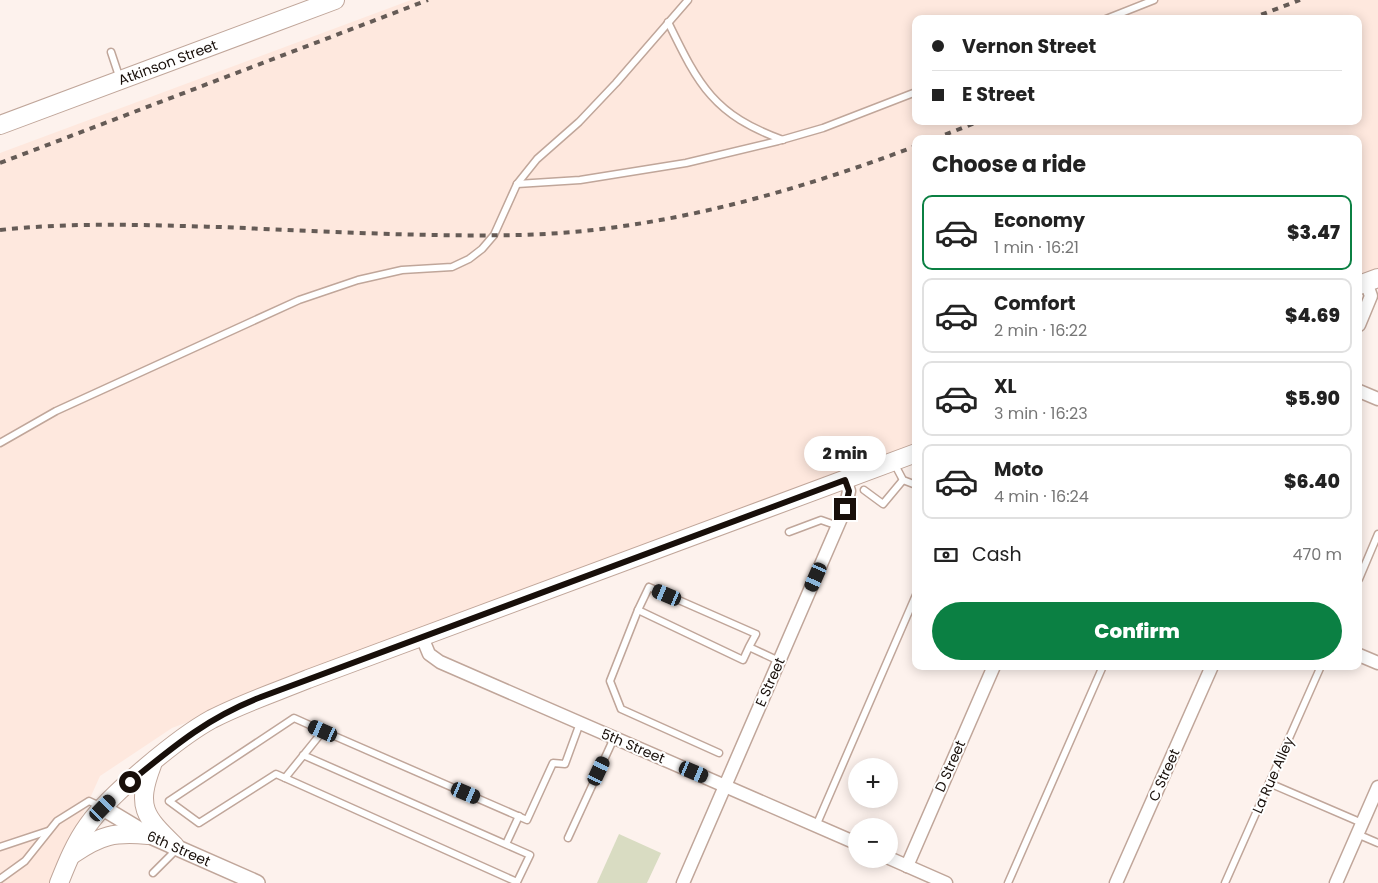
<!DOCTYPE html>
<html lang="en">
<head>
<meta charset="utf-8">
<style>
	body { margin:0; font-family:Poppins,sans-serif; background:#f6f6f6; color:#222; height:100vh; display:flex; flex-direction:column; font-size:19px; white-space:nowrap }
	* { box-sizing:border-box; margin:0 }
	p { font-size:16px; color:#767676 }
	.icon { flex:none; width:28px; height:28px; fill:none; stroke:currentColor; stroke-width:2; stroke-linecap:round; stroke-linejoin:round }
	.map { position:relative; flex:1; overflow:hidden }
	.panel { position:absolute; left:912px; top:135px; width:450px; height:535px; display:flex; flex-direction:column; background:#fff; border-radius:10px; box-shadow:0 2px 12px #0003 }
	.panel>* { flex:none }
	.banner { position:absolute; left:912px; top:15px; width:450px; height:110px; border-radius:10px; box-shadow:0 2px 12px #0003; display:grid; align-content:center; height:110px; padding:0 20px; background:#fff }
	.tools { position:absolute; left:848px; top:758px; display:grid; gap:10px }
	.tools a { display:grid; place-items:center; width:50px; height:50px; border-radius:50%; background:#fff; box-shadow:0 2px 12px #0003; font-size:25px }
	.end { position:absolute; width:22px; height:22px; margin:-11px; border:6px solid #180f0a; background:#fff; box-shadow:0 0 0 2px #fff }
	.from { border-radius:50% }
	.bubble { position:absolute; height:35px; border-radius:18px; background:#fff; box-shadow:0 2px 12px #0003; font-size:16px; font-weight:800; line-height:35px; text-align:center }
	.car { position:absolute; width:15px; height:30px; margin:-15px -8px; border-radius:6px; box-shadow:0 0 4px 1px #0007; background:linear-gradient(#222 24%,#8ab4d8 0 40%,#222 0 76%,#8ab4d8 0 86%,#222 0) }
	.banner b { display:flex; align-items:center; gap:18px; height:48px; font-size:19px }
	.banner b+b { border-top:1px solid #e0e0e0 }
	.banner i { width:12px; height:12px; background:#222 }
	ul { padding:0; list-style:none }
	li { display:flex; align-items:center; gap:15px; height:75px; margin:0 10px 8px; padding:0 10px; border:2px solid #e0e0e0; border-radius:10px }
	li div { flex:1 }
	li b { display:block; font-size:19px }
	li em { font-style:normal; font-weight:800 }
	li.on { border-color:#0b8043 }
	li>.icon { width:45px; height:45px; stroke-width:1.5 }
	h2 { padding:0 20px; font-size:22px; line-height:60px }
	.pay { display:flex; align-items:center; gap:12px; height:55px; padding:0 20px; font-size:19px }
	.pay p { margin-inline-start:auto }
	.action { display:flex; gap:10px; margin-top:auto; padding:10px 20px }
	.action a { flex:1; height:58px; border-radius:30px; background:#0b8043; color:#fff; font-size:20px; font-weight:800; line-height:58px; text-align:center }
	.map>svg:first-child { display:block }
	.built { fill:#fee8de; fill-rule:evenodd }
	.green { fill:#d9dcc2 }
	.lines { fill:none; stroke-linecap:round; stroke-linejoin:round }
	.service-casing { stroke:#c0a69a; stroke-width:9 }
	.minor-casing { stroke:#c0a69a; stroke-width:15 }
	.tertiary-casing { stroke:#c0a69a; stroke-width:18 }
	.secondary-casing { stroke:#c0a69a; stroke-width:20 }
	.service { stroke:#fff; stroke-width:6 }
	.minor { stroke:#fff; stroke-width:12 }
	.tertiary { stroke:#fff; stroke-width:15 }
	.secondary { stroke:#fff; stroke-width:18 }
	.rail { stroke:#655b56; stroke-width:4; stroke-dasharray:6 6; stroke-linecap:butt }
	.route { stroke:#180f0a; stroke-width:6 }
	.labels { text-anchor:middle; stroke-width:4; stroke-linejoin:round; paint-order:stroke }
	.street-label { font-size:14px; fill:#180f0a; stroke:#fff }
</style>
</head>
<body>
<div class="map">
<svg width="1378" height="883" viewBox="0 0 1378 883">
	<rect width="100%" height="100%" fill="#fdf2ed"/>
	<path class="built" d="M411,0H1378V270L1359,277V139H916V446L172,728L100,776L52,883H0V153ZM916,19H1359V121H916Z"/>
	<path class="green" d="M619,834L661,853L647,883H597Z"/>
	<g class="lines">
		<defs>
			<g id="service">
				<path d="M1106,19L1154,0"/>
				<path d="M668,22C699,86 714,115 783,140"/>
				<path d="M111,52L120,79"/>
				<path d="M517,184L580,180L686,163L778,141L823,128L916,92"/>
				<path d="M0,443L56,411L299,300L358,280L402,270L452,267L469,259L482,249L494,235L517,184L537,159L579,122L616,83L688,0"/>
				<path d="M894,463L903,480L916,485"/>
				<path d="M864,490L883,504L903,480"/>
				<path d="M789,532L821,520L838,526"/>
				<path d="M1359,579L1378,534"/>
				<path d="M638,610L610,681L621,709L719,753"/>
				<path d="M749,647L756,634L649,587L638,610L743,660L749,647L779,661"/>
				<path d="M303,755L530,855L517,882L285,778L323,731L527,820L553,763L565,764L580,723"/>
				<path d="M285,778L276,774L199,823L169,801L294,718L323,731"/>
				<path d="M1269,783L1362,823"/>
				<path d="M816,826L916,595"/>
				<path d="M1357,834L1378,843"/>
				<path d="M568,838L614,738"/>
				<path d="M506,844L519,816"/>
				<path d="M0,847L48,831"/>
				<path d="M153,873L177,849"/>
				<path d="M0,879L25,861L57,821L89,801L102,807"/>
				<path d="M1008,883L1103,666"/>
				<path d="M1225,883L1321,666"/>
			</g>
			<g id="minor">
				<path d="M1359,325L1371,296L1366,282"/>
				<path d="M1359,391L1378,399"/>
				<path d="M422,637L429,654L440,662L856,843"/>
				<path d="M1359,655L1378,663"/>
				<path d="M889,858L946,883"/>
				<path d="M907,866L994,666"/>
				<path d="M683,883L845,509L849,491L845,479"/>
				<path d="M1116,883L1212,666"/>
				<path d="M1336,883L1378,787"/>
			</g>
			<g id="tertiary">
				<path id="s1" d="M103,808L148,835L257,883"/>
			</g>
			<g id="secondary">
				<path id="s2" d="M0,125L335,0"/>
				<path d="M1359,285L1378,278"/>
				<path d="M152,765C136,807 144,816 175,846"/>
				<path d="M73,854C101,835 114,832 148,835"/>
				<path d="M59,883C67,863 75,843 88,825C110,794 179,737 212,719C243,703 276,692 308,679L916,453"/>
			</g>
		</defs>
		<use href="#service" class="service-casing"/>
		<use href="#minor" class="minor-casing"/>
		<use href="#tertiary" class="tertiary-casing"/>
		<use href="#secondary" class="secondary-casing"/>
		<use href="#service" class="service"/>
		<use href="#minor" class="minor"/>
		<use href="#tertiary" class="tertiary"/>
		<use href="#secondary" class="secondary"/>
		<g class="rail">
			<path d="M1250,19L1300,0"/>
			<path d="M934,139L980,121"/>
			<path d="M0,163L428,0"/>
			<path d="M0,230C73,222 146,225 219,227C318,231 418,237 518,235C654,232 789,194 916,146"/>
		</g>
	</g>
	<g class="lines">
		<path class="route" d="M130,782C174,746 207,718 261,697L845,480L849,491L845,509"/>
	</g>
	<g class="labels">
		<g class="street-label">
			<text dy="5" stroke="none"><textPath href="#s2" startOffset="179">Atkinson Street</textPath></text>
			<text transform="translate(770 682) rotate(-66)" y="5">E Street</text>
			<text transform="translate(633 746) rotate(23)" y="5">5th Street</text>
			<text transform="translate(950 766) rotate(-66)" y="5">D Street</text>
			<text transform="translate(1164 775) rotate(-66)" y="5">C Street</text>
			<text transform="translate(1273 775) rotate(-66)" y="5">La Rue Alley</text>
			<text dy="5" stroke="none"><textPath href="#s1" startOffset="86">6th Street</textPath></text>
		</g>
	</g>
</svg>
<div class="tools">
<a>+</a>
<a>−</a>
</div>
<i class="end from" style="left:130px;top:782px"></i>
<i class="end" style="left:845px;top:509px"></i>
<div class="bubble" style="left:804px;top:436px;width:82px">2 min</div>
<i class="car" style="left:816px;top:577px;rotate:204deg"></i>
<i class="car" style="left:667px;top:595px;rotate:293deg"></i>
<i class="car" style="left:323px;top:731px;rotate:294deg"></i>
<i class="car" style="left:599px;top:771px;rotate:25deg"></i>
<i class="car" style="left:694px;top:772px;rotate:113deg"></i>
<i class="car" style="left:466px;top:793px;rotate:113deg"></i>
<i class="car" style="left:103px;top:808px;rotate:44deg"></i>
<div class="banner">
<b><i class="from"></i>Vernon Street</b>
<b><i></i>E Street</b>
</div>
<section class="panel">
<h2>Choose a ride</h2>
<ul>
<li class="on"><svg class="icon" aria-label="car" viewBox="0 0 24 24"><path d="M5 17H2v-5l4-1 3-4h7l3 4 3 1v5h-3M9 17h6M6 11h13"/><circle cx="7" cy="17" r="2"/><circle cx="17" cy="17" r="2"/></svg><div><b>Economy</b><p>1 min · 16:21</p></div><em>$3.47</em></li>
<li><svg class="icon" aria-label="car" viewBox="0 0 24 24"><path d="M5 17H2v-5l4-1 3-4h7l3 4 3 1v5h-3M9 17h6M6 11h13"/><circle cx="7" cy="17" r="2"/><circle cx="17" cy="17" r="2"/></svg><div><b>Comfort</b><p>2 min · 16:22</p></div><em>$4.69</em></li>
<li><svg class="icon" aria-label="car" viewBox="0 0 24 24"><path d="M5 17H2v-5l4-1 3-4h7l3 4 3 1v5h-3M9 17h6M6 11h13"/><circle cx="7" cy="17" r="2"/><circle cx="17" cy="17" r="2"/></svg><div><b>XL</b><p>3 min · 16:23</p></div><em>$5.90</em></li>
<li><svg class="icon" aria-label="car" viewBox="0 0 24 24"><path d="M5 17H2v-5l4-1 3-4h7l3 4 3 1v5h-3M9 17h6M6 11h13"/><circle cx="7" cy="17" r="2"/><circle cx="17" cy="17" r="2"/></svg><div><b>Moto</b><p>4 min · 16:24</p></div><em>$6.40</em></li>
</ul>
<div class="pay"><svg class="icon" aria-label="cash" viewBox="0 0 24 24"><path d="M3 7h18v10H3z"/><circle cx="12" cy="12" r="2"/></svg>Cash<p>470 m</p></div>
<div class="action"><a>Confirm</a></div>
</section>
</div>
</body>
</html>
